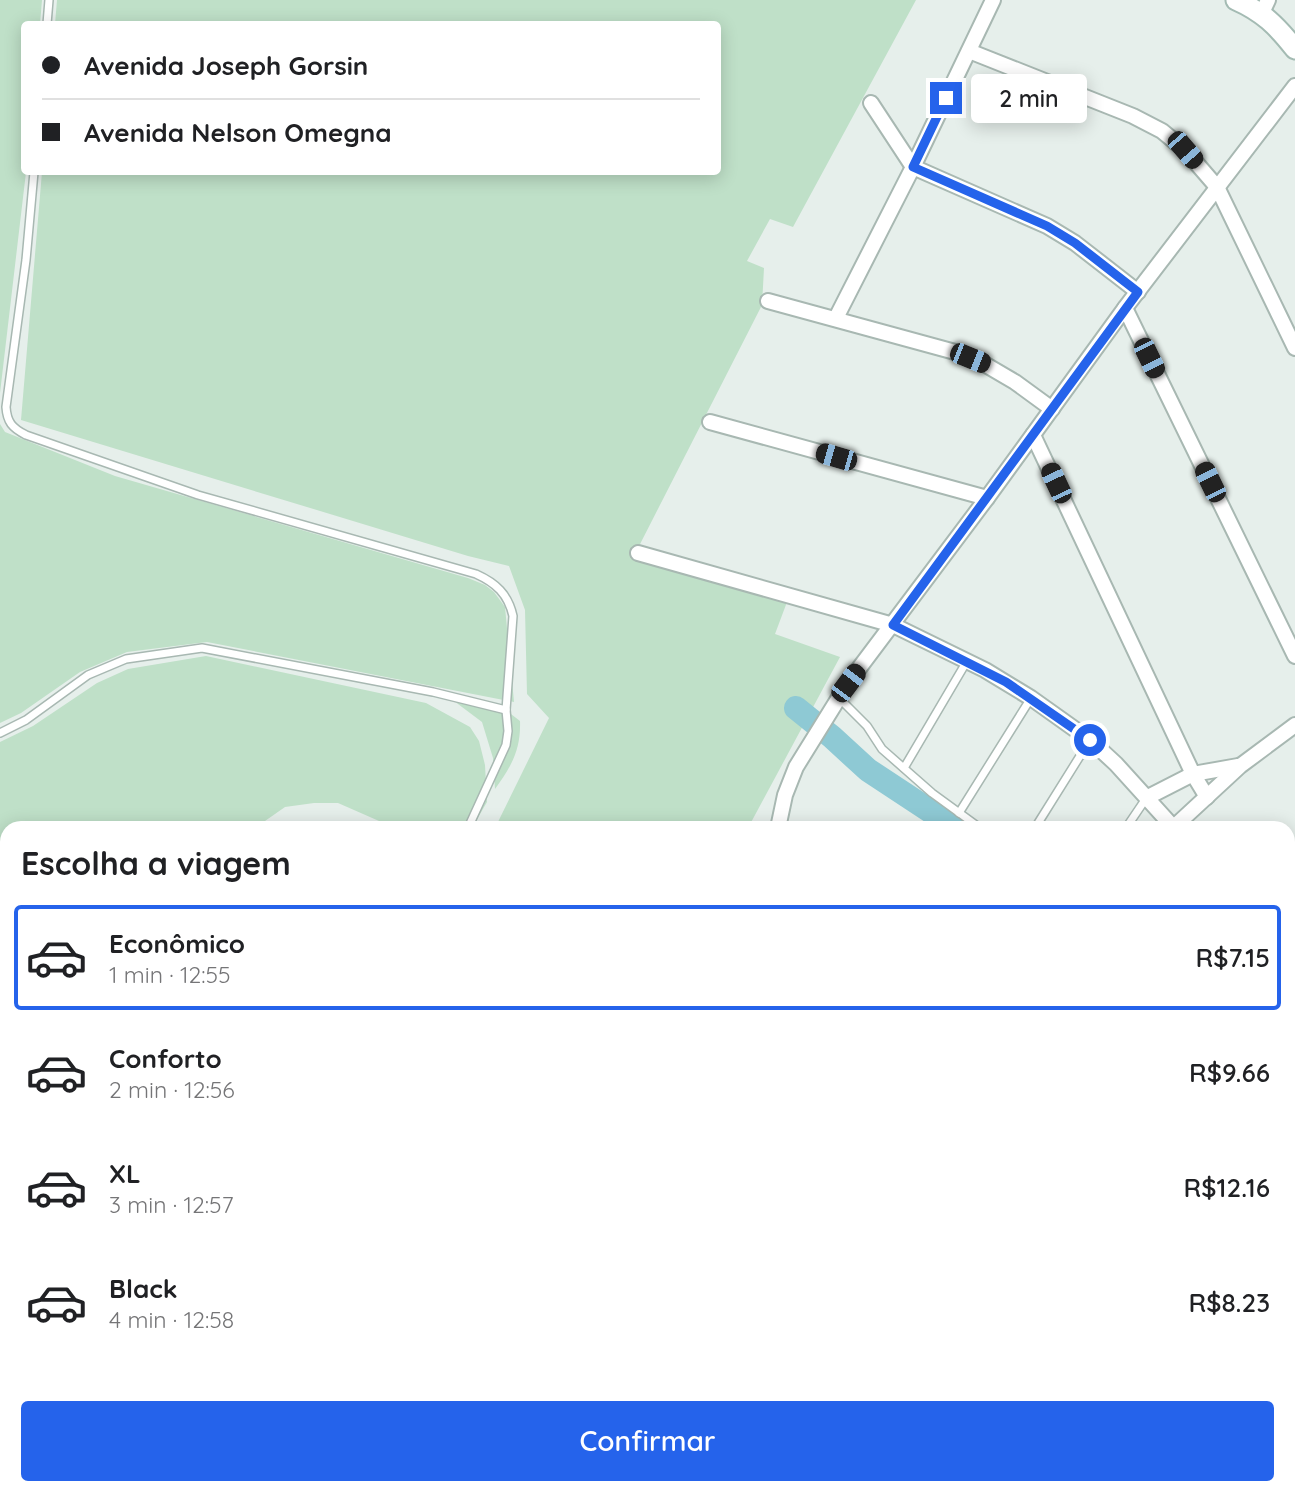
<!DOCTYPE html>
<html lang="pt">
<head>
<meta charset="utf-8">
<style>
	body { margin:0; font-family:Quicksand,sans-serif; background:#f2f2f2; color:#202124; height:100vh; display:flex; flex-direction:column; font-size:26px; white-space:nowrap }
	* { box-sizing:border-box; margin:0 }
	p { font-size:23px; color:#757577 }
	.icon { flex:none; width:38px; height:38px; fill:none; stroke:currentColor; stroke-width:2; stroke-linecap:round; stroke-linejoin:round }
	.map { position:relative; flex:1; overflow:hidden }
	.panel { position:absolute; left:0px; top:821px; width:1295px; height:674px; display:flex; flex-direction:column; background:#fff; border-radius:21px 21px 0 0; box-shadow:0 4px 18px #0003 }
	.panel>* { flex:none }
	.hud { position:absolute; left:21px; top:21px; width:700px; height:154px; border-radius:7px; box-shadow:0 4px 18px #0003; display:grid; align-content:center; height:154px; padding:0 21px; background:#fff }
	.end { position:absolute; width:32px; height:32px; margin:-16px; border:9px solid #2563eb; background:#fff; box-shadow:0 0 0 4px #fff }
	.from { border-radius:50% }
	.bubble { position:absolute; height:49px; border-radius:7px; background:#fff; box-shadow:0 4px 18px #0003; font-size:23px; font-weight:600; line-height:49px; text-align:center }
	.car { position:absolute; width:21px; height:42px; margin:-21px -10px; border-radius:9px; box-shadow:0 0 5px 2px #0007; background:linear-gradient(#222 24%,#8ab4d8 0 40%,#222 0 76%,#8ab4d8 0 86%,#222 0) }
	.hud b { display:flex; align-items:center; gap:24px; height:66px; font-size:26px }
	.hud b+b { border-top:2px solid #e0e0e0 }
	.hud i { width:18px; height:18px; background:#202124 }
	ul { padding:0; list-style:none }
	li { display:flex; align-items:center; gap:21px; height:105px; margin:0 14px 10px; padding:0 7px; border:4px solid transparent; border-radius:7px }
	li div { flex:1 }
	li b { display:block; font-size:26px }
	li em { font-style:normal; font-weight:600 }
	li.on { border-color:#2563eb }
	li>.icon { width:63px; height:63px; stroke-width:1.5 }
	h2 { padding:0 21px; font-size:32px; line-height:84px }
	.primary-button { display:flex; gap:14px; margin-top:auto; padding:14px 21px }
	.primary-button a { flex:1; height:80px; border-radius:7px; background:#2563eb; color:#fff; font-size:28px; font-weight:600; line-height:80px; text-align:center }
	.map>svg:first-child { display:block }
	.green { fill:#bfe0c8 }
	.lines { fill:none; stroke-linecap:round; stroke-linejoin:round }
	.river { stroke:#8ec9d4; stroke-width:24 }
	.lane-casing { stroke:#a8b8b2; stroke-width:10 }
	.street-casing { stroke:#a8b8b2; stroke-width:18 }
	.secondary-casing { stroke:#a4bbb3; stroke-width:23 }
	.path { stroke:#86b3a5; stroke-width:2.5; stroke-dasharray:3.5 5; stroke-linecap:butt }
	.lane { stroke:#fff; stroke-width:7 }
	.street { stroke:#fff; stroke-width:14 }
	.secondary { stroke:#fff; stroke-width:19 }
	.route { stroke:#2563eb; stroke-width:9 }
</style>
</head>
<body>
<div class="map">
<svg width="1295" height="1493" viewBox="0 0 1295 1493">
	<rect width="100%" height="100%" fill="#e6efeb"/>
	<g class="green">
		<path d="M0,0H42L40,24H24L26,172L0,393Z"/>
		<path d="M57,0H916L793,227L770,219L747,261L764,268L762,305L636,552L787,602L775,634L840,657L748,828H495L549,718L527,694L525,610L509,566L468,556L21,420L42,172H718V24H55Z"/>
		<path d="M0,424L5,432L115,476L468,578L485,585L494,592L505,607L514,702L207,642L127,652L80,672L21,713L0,723Z"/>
		<path d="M206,656L426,703L470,727L479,741L485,765L487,802L472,828H395L338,803H314L285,807L255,828H133L105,824L92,828H7V850L0,852V742L33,726L97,683L128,669Z"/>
		<path d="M454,701L507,711L520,721C521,750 511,767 495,789L493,758L482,722Z"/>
		<path d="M7,864V1488H370V1493H0V866Z"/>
		<path d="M1288,979L1295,987V1251L1288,1244Z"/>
	</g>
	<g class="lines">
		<g class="river">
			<path d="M796,708L832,737L868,770L956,828"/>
			<path d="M1288,1113L1295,1122"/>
		</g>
		<defs>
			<g id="lane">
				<path d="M47,24L49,0"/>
				<path d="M34,172L26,260L6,407C7,422 12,428 26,435L198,495L476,574C496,583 508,594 513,616L506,710L508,731L506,745L468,828"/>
				<path d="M838,697L867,726L882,749L932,793L980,828"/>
				<path d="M0,733L26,720L88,675L126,659L202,648L433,692L506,710"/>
				<path d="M904,768L967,661"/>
				<path d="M959,813L1031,698"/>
				<path d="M1035,828L1090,740"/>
				<path d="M1126,828L1147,797"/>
				<path d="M381,1488V1493"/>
			</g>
			<g id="street">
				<path d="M1262,13L1268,0"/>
				<path d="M969,51L1133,116L1162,131L1185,150L1217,187L1295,348"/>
				<path d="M871,103L913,167L1047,226L1075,243L1138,292"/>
				<path d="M768,301L955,352L986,365L1015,382L1052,409"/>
				<path d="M1125,308L1295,656"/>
				<path d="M836,318L913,167L993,0"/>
				<path d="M710,422L987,498"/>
				<path d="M1033,435L1193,774L1207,797"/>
				<path d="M638,553L893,625L985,670L1031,698L1090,740L1116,764L1174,828"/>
				<path d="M1148,797L1193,774L1238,766"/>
				<path d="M1174,827L1240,766L1295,725"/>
				<path d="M778,828L785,795L796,767L848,683L987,498L1125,308L1295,86"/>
				<path d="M1288,912L1295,907"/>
				<path d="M1288,969L1295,978"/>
				<path d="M1288,1252L1295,1260"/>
				<path d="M1288,1461L1295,1456"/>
				<path d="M730,1488L735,1493"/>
				<path d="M963,1488L967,1493"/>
				<path d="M1230,1488L1234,1493"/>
				<path d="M506,1493L514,1488"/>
				<path d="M1245,1493L1253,1488"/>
			</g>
			<path id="secondary" d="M1236,0C1263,12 1277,26 1295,49"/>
		</defs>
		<use href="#lane" class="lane-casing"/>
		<use href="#street" class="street-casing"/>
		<use href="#secondary" class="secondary-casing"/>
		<g class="path">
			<path d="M1288,1057L1295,1066"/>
			<path d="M1288,1199L1295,1207"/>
		</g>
		<use href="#lane" class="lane"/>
		<use href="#street" class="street"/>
		<use href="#secondary" class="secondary"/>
	</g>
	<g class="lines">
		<path class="route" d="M946,98L913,167L1047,226L1075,243L1138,292L893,625L1006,682L1090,740"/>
	</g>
</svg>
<i class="end from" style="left:1090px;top:740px"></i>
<i class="end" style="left:946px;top:98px"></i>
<div class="bubble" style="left:971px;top:74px;width:116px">2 min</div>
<i class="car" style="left:1185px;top:150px;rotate:139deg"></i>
<i class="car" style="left:970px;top:358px;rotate:112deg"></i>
<i class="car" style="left:1149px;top:358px;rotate:154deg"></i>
<i class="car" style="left:836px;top:457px;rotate:286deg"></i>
<i class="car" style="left:1210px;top:482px;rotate:334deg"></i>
<i class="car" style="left:1056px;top:483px;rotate:335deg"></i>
<i class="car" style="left:848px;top:683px;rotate:37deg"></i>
<div class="hud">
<b><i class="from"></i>Avenida Joseph Gorsin</b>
<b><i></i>Avenida Nelson Omegna</b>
</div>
<section class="panel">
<h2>Escolha a viagem</h2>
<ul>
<li class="on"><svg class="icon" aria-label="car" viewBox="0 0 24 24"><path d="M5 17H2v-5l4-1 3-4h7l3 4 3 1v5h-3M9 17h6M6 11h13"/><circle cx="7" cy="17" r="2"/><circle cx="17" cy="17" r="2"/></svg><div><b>Econômico</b><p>1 min · 12:55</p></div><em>R$7.15</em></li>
<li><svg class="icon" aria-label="car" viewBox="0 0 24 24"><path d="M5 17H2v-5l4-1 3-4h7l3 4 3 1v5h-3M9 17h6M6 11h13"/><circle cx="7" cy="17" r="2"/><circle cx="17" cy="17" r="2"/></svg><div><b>Conforto</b><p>2 min · 12:56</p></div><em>R$9.66</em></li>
<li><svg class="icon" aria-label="car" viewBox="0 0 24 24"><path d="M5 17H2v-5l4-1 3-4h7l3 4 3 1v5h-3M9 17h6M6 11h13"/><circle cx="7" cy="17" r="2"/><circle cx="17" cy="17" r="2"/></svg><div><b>XL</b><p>3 min · 12:57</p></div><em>R$12.16</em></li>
<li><svg class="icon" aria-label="car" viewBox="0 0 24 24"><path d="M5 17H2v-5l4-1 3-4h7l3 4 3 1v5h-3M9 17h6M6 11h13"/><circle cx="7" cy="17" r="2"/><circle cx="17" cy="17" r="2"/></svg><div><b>Black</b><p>4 min · 12:58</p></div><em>R$8.23</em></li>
</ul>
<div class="primary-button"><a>Confirmar</a></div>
</section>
</div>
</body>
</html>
